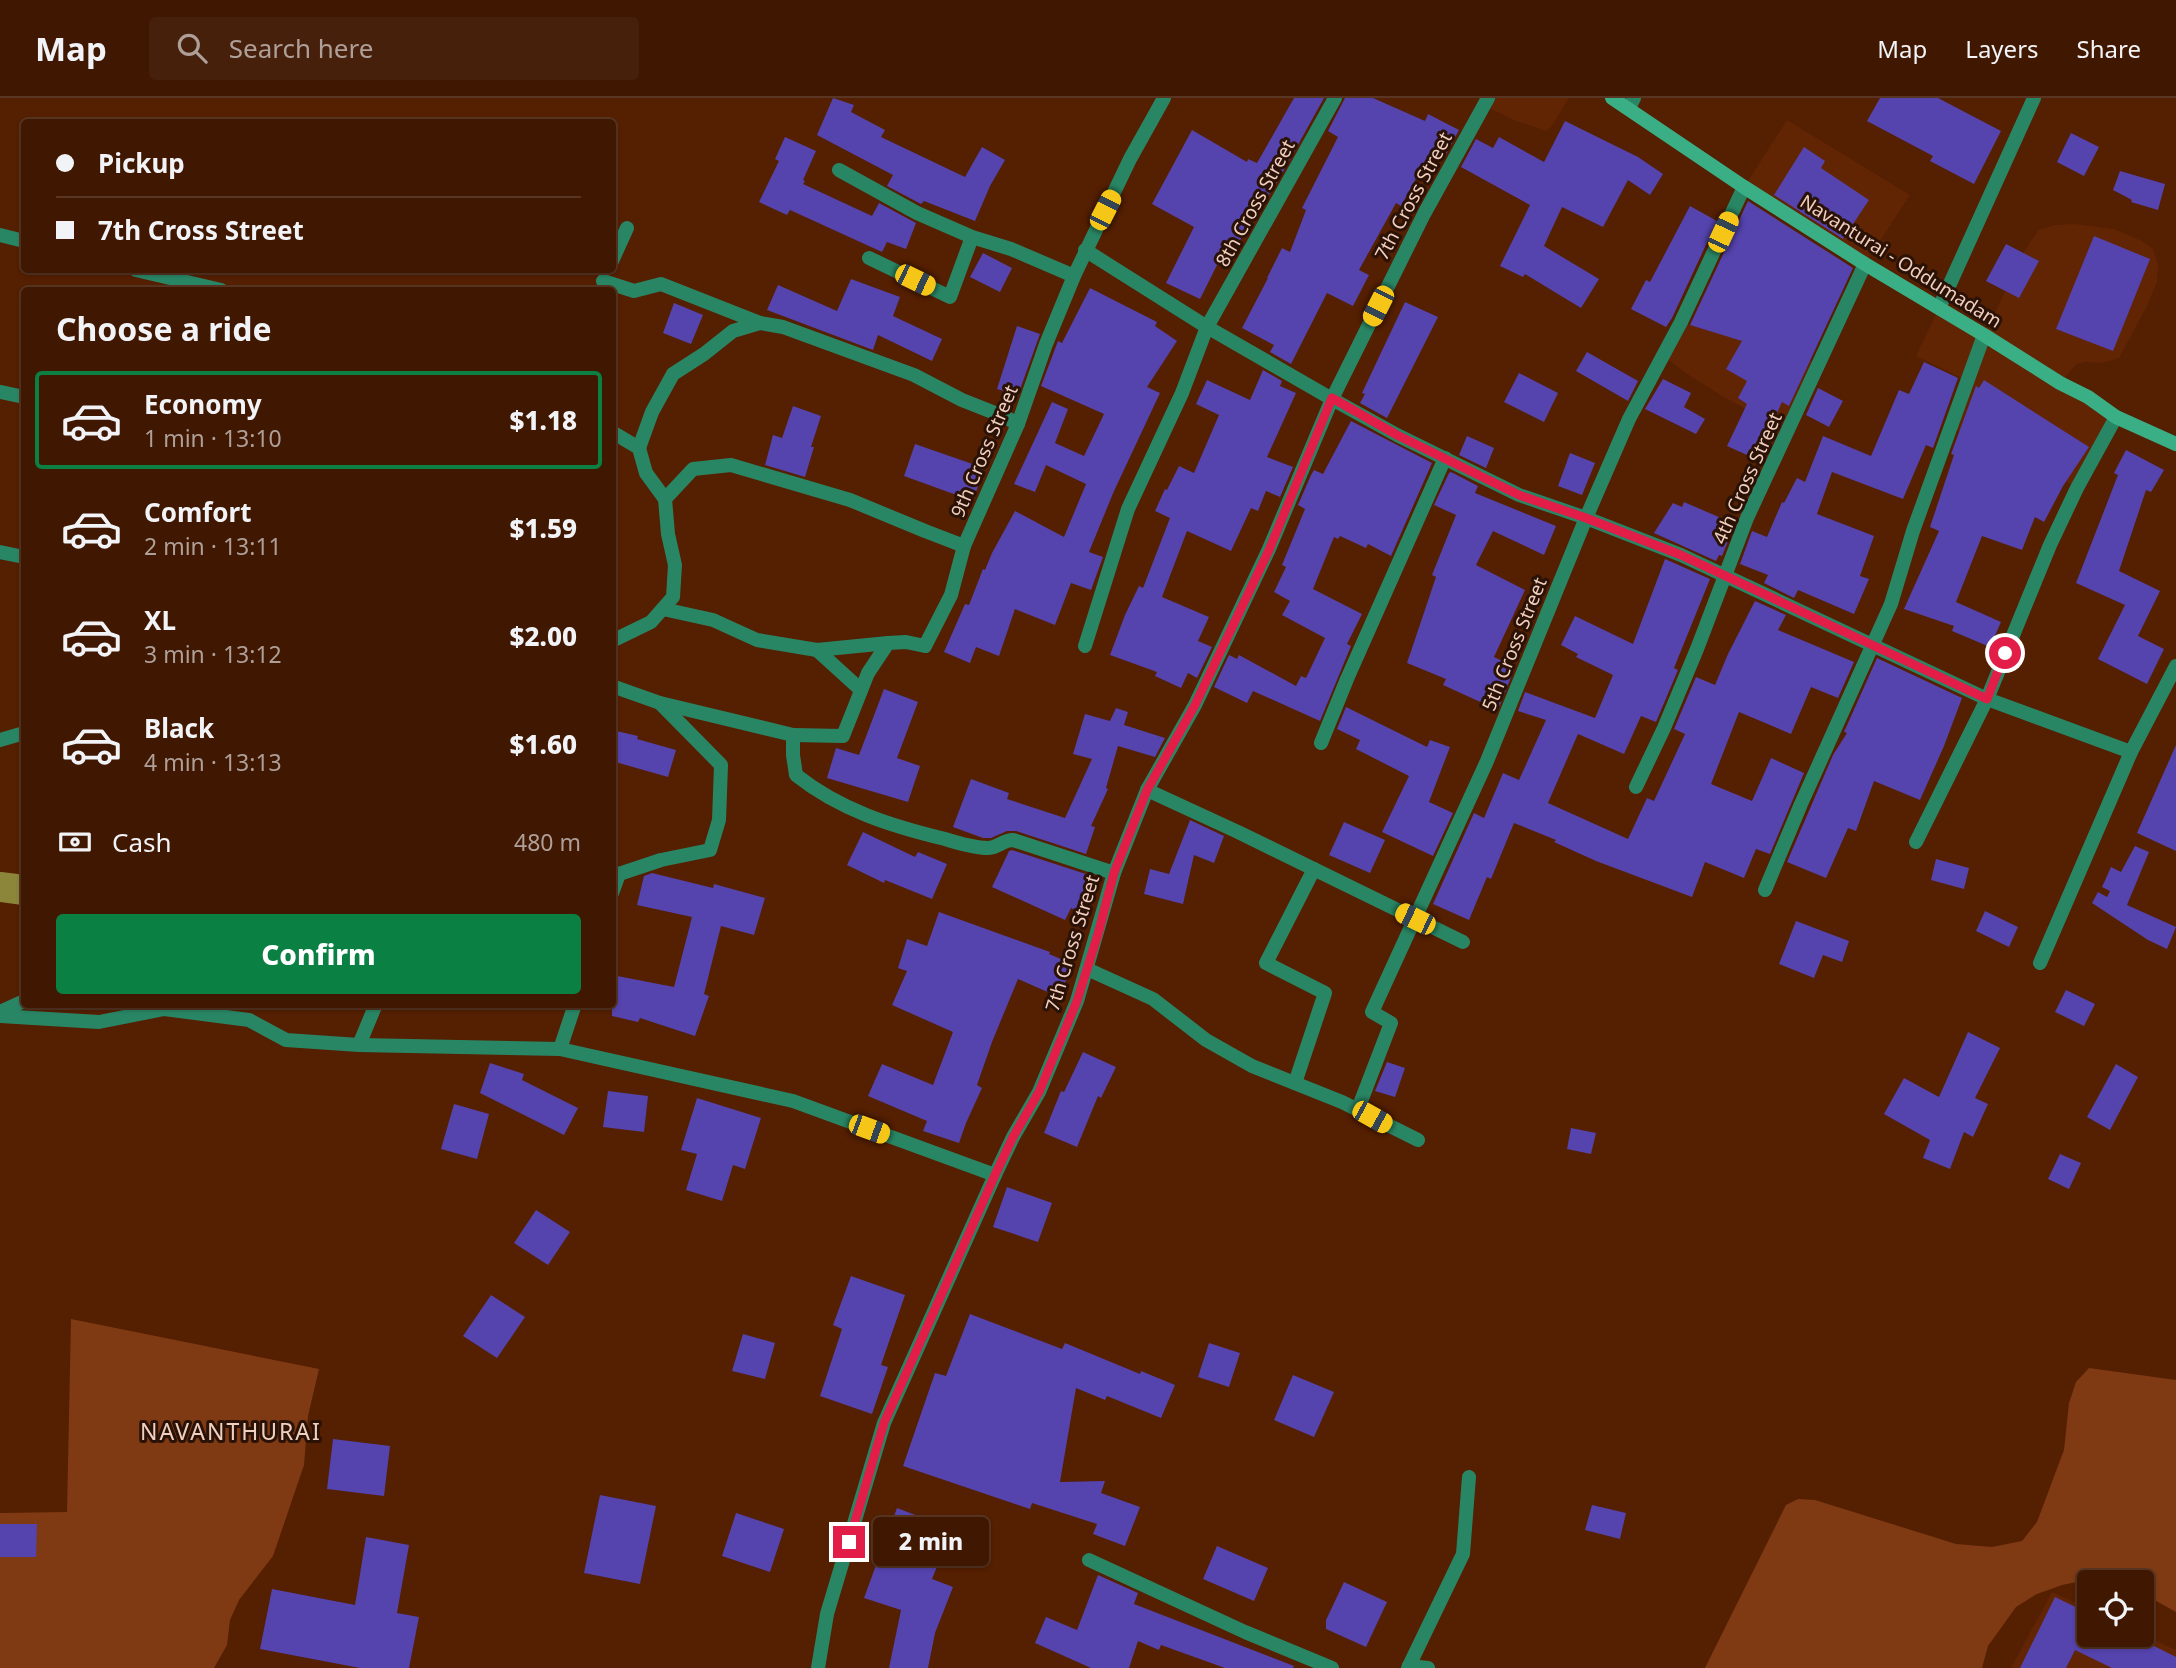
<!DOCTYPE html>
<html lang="en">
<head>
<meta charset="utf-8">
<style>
	body { margin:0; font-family:"Noto Sans",sans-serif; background:#47200b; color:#f1f3f6; height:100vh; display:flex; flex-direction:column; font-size:26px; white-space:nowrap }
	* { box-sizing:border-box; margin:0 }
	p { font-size:23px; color:#ae9f99 }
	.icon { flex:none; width:38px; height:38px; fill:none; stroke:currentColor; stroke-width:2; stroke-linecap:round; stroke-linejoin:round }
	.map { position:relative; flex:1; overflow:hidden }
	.side { position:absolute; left:21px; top:189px; width:595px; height:721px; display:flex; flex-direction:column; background:#401701; border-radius:7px; box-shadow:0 2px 5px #0004,0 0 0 2px #593623 }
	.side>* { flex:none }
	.hud { position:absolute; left:21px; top:21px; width:595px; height:154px; border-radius:7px; box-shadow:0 2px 5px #0004,0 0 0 2px #593623; display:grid; align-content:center; height:154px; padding:0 35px; background:#401701 }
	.controls { position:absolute; left:2077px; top:1472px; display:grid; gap:14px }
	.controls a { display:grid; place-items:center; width:77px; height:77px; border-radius:7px; background:#401701; box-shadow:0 2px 5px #0004,0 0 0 2px #593623; font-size:35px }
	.end { position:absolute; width:32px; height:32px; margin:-16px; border:9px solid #e11d48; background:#fff; box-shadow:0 0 0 4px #fff }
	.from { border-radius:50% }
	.bubble { position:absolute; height:49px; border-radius:7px; background:#401701; box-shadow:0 2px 5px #0004,0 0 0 2px #593623; font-size:23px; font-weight:800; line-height:49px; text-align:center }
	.car { position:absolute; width:21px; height:42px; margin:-21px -10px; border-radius:9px; box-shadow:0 0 5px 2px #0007; background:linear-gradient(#f5c518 24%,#345 0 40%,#f5c518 0 76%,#345 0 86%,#f5c518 0) }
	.hud b { display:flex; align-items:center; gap:24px; height:66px; font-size:26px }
	.hud b+b { border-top:2px solid #593623 }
	.hud i { width:18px; height:18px; background:#f1f3f6 }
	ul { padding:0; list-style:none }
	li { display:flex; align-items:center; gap:21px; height:98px; margin:0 14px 10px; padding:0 21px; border:4px solid transparent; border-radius:7px }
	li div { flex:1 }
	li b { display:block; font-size:26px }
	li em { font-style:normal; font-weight:800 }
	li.current { border-color:#0b8043 }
	li>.icon { width:63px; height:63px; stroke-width:1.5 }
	h2 { padding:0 35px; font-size:32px; line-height:84px }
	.pay { display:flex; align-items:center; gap:18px; height:77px; padding:0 35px; font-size:26px }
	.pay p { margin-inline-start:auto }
	.primary-button { display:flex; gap:14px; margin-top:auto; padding:14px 35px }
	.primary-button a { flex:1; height:80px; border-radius:7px; background:#0b8043; color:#fff; font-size:28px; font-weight:800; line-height:80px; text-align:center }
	header { display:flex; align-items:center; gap:42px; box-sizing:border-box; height:98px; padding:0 35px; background:#401701; border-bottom:2px solid #593623 }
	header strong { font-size:33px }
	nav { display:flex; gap:38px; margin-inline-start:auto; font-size:24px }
	.search { width:490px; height:63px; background:#47200b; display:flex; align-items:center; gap:18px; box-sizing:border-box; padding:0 24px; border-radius:7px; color:#ae9f99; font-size:26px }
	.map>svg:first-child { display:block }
	.built { fill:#612504 }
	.green { fill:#7f3a14 }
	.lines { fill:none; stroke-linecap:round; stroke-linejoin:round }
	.canal { stroke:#8b863a; stroke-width:30 }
	.building { fill:#5543ae }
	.street { stroke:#298665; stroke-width:14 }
	.secondary { stroke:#3aaf86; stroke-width:14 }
	.route { stroke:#e11d48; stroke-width:9 }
	.labels { text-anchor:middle; stroke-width:6; stroke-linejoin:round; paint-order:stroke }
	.street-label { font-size:19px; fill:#f1cfbf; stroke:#2a1207 }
	.quarter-label { font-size:23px; letter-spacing:2px; fill:#f1cfbf; stroke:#2a1207 }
</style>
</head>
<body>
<header>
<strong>Map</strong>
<div class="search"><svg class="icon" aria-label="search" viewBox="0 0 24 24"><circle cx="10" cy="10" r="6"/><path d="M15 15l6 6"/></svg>Search here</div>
<nav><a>Map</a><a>Layers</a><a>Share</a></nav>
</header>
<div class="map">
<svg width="2176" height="1570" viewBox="0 0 2176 1570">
	<rect width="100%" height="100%" fill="#551f01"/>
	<g class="built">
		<path d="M1488,0H1569L1551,29L1546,33L1514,22L1483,7Z"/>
		<path d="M1787,22L1910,97L1865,166L1744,89Z"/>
		<path d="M2074,126L2114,131L2142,143L2153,151L2158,166L2157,184L2146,210L2119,260L2102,265L2085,264L2077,266L2060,285L2116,319L2077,390L2008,346L1979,344L1951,329L1968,283L1916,258L1939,210L1985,236L2022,157L2038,132L2055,127Z"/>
		<path d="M1681,224L1820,266L1791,327L1755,316L1722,298L1690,278L1662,257Z"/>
		<path d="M2052,1494L2089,1511L2090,1536H2142L2176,1552V1570H2011Z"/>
	</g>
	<g class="green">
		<path d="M71,1221L319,1271L308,1318L304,1367L273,1458L239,1502L230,1522L227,1547L214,1570H0V1415L67,1414Z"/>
		<path d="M2089,1270L2176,1282V1514L2142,1495V1484L2087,1482L2062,1487L2037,1496L2016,1509L1988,1548L1982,1570H1705L1786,1407L1798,1401L1815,1402L1956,1446L1992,1449L2022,1443L2037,1424L2064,1352L2069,1305L2076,1284Z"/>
	</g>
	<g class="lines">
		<path class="canal" d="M0,789L24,792"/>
	</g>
	<g class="building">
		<path d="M833,0L854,7L851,14L885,32L881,39L965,79L982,49L1005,62L990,88L975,123L924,103L921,106L887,88L893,77L817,37Z"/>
		<path d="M1294,0H1324L1279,81L1235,150L1228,145L1200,201L1166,185L1194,129L1152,106L1192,32L1247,64L1248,61L1257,65Z"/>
		<path d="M1345,0H1373L1425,23L1428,16L1459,32L1444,60L1431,53L1401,108L1396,105L1359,172L1369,177L1353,208L1327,195L1291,266L1270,254L1274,247L1242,230L1268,180H1267L1282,150L1290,154L1306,112L1302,110L1338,39L1328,33Z"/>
		<path d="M1880,0H1938L2001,33L1974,86L1930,63L1933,58L1867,23Z"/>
		<path d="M1565,23L1638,59L1663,76L1650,97L1628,82L1603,129L1562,109L1544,148L1599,181L1581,210L1525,176L1523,179L1500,168L1530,107L1461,69L1476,41L1493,50L1499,39L1544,64Z"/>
		<path d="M2071,35L2099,49L2084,78L2057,64Z"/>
		<path d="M785,39L816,53L803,82L805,83L803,86L872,118L879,105L916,125L906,151L887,144L882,154L790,112L787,117L759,104L779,63L775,61Z"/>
		<path d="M1804,49L1825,63L1821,70L1869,102L1843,141L1774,97Z"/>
		<path d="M2120,73L2165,86L2158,112L2131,104L2132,102L2113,92Z"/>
		<path d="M1748,103L1853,170L1789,308L1782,304L1756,361L1727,348L1747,306L1738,300L1747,283L1726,271L1742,243L1690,227Z"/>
		<path d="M1690,108L1717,123L1672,220L1666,229L1631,211L1646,182L1650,184Z"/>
		<path d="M2094,138L2150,161L2113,253L2056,231Z"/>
		<path d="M2006,146L2039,163L2019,200L1986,183Z"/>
		<path d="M983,155L1012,170L1000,194L970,179Z"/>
		<path d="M851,181L900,199L893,218L942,241L932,263L878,237L873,252L767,212L778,187L837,213Z"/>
		<path d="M1090,190L1157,224L1155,228L1177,243L1147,289L1160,295L1114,393L1089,454L1103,459L1091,492L1071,485L1055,527L1015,511L999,558L976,549L970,565L944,554L965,506L969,507L983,471L985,472L992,455L1015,413L1064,439L1086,386L1046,367L1035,394L1014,386L1052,304L1068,311L1055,345L1084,358L1104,316L1041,288L1058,243L1062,245Z"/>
		<path d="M1405,204L1438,219L1387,320L1360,305L1365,296L1362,295Z"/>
		<path d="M674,205L703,217L691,246L663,235Z"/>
		<path d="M1017,228L1040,236L1018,297L997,291Z"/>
		<path d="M1587,254L1638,283L1628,303L1576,273Z"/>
		<path d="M1924,264L1958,280L1933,350L1926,347L1903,401L1832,374L1817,416L1874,438L1860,478L1869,481L1854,516L1798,492L1794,500L1764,485L1768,477L1740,466L1752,433L1767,439L1782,404L1784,405L1797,380L1805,384L1823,338L1871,358L1899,292L1909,296Z"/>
		<path d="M1263,272L1282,283L1280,288L1296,295L1267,359L1293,369L1280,399L1266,393L1258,413L1251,410L1231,453L1187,433L1162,499L1209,519L1198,543L1212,549L1197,580L1188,575L1181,590L1155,578L1157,574L1110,557L1125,517L1139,488L1143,490L1170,420L1155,413L1165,391L1167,392L1179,368L1194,375L1219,317L1196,306L1207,282L1250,302Z"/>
		<path d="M1519,275L1558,295L1544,324L1504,304Z"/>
		<path d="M1663,281L1691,295L1684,309L1705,321L1696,336L1645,311Z"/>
		<path d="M1984,282L2089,349L2063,388L2044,424L2035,419L2022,452L1982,438L1956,504L2001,524L1990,549L1952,533L1954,528L1904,511L1939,433L1930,429L1954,357L1951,356L1976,288L1979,290Z"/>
		<path d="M1818,290L1843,303L1829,329L1806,317Z"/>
		<path d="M793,308L821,318L811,349H814L805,379L765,367L773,337L782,340Z"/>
		<path d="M1351,323L1432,365L1391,458L1368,446L1366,450L1340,438L1338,441L1334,439L1313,491L1362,516L1347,546L1351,548L1320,623L1253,593L1247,605L1214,589L1229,557L1237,561L1239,557L1296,588L1301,578L1306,580L1325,540L1282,517L1290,503L1274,494L1286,469L1282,467L1305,411L1298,407L1311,377L1314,372L1323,376Z"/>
		<path d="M1467,338L1494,350L1486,370L1459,357Z"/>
		<path d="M915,346L984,370L973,403L904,378Z"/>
		<path d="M2126,352L2164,372L2151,394L2146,392L2119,473L2160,493L2138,538L2164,551L2147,586L2098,561L2125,507L2076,485L2118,377L2114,375Z"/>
		<path d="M1570,355L1595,365L1582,397L1558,388Z"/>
		<path d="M1451,374L1478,388L1475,395L1556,428L1544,457L1493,433L1476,467L1525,492L1494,559L1515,569L1498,612L1443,587L1446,581L1407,565L1436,479L1432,477L1456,417L1434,407L1449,375Z"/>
		<path d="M1684,404L1735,426L1722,458L1719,457L1716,463L1654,435L1673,405L1682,409Z"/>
		<path d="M1665,461L1710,481L1674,570L1678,572L1656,624L1641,618L1624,656L1578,636L1548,705L1628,741L1647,700L1654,703L1685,636L1674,631L1696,579L1715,587L1728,556L1755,503L1786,517L1778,532L1854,564L1838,600L1811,589L1791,636L1739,614L1711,686L1752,703L1771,660L1804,675L1770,756L1756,751L1744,780L1705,764L1692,799L1596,763L1554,744L1556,742L1514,725L1491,781L1487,779L1469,822L1433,806L1474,715L1484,720L1503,675L1519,682L1546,622L1518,613L1525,594L1595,620L1613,577L1576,559L1578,556L1561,547L1575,518L1633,546Z"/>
		<path d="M1877,560L1962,600L1944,648L1920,702L1874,683L1856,733L1848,730L1826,780L1787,764L1833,657L1847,635L1844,634Z"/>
		<path d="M884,591L918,604L897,660L920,668L908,704L827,680L836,650L859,657Z"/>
		<path d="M1346,609L1427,649L1430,642L1450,649L1429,704L1453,715L1433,758L1382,734L1409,678L1356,651L1360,642L1337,631Z"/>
		<path d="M1116,610L1128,614L1124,627L1165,640L1155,659L1118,648L1106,690L1108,691L1091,728L1095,729L1086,756L1016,733H1007L991,740H983L953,729L971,681L1009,695L1007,701L1065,720L1092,661L1073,656L1085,616L1110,623Z"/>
		<path d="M612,632L638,638L637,641L676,652L668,679L612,663Z"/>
		<path d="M2176,647V753L2137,735Z"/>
		<path d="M1190,722L1224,738L1214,765L1194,757L1183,806L1144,796L1150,771L1169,776Z"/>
		<path d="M1344,724L1385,742L1370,775L1329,757Z"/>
		<path d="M863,734L915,759L918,754L947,766L932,801L885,782L884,785L847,767Z"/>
		<path d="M2135,748L2149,754L2127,807L2176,829L2167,851L2148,842L2092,805L2098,794L2107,799L2110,793L2102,789L2111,769L2121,774Z"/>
		<path d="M1012,752L1092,778L1077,813L1071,810L1065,822L992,789L1009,753Z"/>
		<path d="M1936,761L1969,770L1964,791L1931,782Z"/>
		<path d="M652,775L713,790L714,786L765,800L754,837L721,828L704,896L709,898L695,938L640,920L638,924L612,918V877L674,889L692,819L637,807L644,778Z"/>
		<path d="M1985,813L2018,829L2009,849L1976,833Z"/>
		<path d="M939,814L1050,854L1049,856L1073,866L1059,899L1018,881L992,944L977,987L982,990L966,1025L959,1045L923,1033L927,1023L868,998L882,966L933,987L953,934L892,907L907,873L898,870L907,841L927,848Z"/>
		<path d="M1796,823L1849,843L1842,864L1823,857L1814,880L1779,866Z"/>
		<path d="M2066,892L2095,906L2084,928L2055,914Z"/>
		<path d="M1968,934L2000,950L1975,1000L1988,1006L1973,1039L1964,1034L1950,1071L1923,1060L1930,1042L1884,1016L1904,980L1939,999Z"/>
		<path d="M1083,954L1116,969L1101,1000L1098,998L1077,1049L1044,1035L1061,993L1064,994Z"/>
		<path d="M1387,964L1405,970L1395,999L1375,993Z"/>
		<path d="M490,965L524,976L522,982L578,1010L564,1037L480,995Z"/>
		<path d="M2116,966L2138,979L2110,1032L2087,1019Z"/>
		<path d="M608,993L648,998L644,1034L603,1029Z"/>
		<path d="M697,1000L761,1020L745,1071L733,1067L722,1103L686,1092L697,1056L681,1052Z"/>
		<path d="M454,1006L489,1016L477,1061L441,1051Z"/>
		<path d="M1571,1030L1596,1035L1591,1056L1567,1051Z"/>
		<path d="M2060,1056L2081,1065L2069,1091L2048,1081Z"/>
		<path d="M1007,1089L1052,1105L1038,1144L993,1129Z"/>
		<path d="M536,1112L570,1134L548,1167L514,1145Z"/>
		<path d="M851,1178L905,1197L881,1267L888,1269L872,1316L820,1298L842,1231L833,1227Z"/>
		<path d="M491,1197L525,1219L497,1260L463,1238Z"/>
		<path d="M970,1216L1062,1251L1065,1245L1140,1276L1141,1273L1175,1287L1161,1320L1107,1298L1105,1302L1076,1290L1060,1384L1105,1383L1101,1395L1140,1409L1125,1448L1093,1436L1097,1426L1032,1405L1030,1411L903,1368L935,1275L946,1278Z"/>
		<path d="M743,1236L775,1245L765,1281L732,1273Z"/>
		<path d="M1209,1245L1240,1255L1229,1289L1198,1279Z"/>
		<path d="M1293,1277L1334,1294L1314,1339L1274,1322Z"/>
		<path d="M333,1341L390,1348L384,1398L327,1391Z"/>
		<path d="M600,1397L656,1408L640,1486L584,1475Z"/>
		<path d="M1592,1407L1626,1415L1620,1441L1585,1432Z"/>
		<path d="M897,1410L952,1431L932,1481L953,1489L935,1535L928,1570H889L901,1512L864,1500Z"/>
		<path d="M736,1415L784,1431L770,1474L722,1458Z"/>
		<path d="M0,1426H37L36,1459H0Z"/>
		<path d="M366,1439L409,1447L397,1515L419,1519L409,1570H360L260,1551L272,1491L355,1507Z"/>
		<path d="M1217,1448L1268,1470L1254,1503L1203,1481Z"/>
		<path d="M1098,1477L1138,1495L1134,1506L1294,1568L1293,1570H1225L1161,1547L1159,1552L1138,1543L1129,1570H1091L1035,1545L1046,1519L1077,1532Z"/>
		<path d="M1344,1484L1387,1504L1366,1549L1326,1531V1522Z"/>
		<path d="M2055,1499L2090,1516V1536H2130L2176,1559V1570H2112L2075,1552L2066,1570H2020Z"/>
	</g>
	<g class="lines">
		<g class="street">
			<path d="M1629,10L1634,0"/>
			<path d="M839,72L917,115L972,139L1011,151L1074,178"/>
			<path d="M0,137L24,143"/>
			<path d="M1085,152L1207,229L1332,301L1397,337L1519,397L1586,420L1681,457L1987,601L2131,654"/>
			<path d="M869,160L950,199L972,139"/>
			<path d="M612,163L627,130"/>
			<path d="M136,172L221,192"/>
			<path d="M603,183L634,193L661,186L760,225"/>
			<path d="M1939,210L2034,0"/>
			<path d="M1,294L24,299"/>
			<path d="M612,334L639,350L646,375L665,401"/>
			<path d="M639,350L652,314L673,276L704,256L733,233L760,225L783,229L914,277L962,302L1005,319L1018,326"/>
			<path d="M0,454L24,459"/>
			<path d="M663,511L713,522L757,542L817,552L888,545"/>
			<path d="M612,543L651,524L673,499L675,467L668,436L665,401L693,371L731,367L850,402L925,433L964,448"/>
			<path d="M1085,548L1128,411L1182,295L1207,229L1335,0"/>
			<path d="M817,552L861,592"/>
			<path d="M612,588L660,605L793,637V657L796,677C840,712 891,728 945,741C958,745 974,750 988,750C997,750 1003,742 1013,742L1114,775"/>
			<path d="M793,637L843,638L868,575L888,545L906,544L925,548L951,497L964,448L1018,326L1046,246L1074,178L1130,61L1164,0"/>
			<path d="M0,642L24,635"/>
			<path d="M1321,645L1347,581L1445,360"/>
			<path d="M1636,689L1664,630L1697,551L1747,420L1865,166"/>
			<path d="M1147,692L1238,734L1463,844"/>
			<path d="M1916,744L1987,601L2050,447L2077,390L2116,319"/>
			<path d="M612,774L619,776L661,762L710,752L719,722L721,667L661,606"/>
			<path d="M1765,792L1801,706L1891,506L1913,433L1984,237"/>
			<path d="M612,795L619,776"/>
			<path d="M2040,865L2131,654L2176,568"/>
			<path d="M1087,871L1153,901L1206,942L1252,968L1342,1004L1418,1042"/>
			<path d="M0,914L24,903"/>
			<path d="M0,918L99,924L164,911L249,922L286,942L359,947L560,951L793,1003L995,1077"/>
			<path d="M359,947L376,906"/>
			<path d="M560,951L575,906"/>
			<path d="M1295,985L1325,895L1266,865L1314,771"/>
			<path d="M1358,1011L1391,925L1372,914L1487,663L1586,420L1629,321L1681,224L1744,89"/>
			<path d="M1089,1462L1245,1534L1332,1570"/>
			<path d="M1409,1568L1428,1570"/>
			<path d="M818,1570L827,1516L884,1325L995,1077L1013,1039L1039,994L1077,903L1114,775L1147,692L1195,607L1269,451L1332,301L1424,116L1488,0"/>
			<path d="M1408,1570L1463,1456L1469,1379"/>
		</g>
		<path class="secondary" d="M1612,0L1744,89L1865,166L1984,237L2060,285L2088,299L2116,319L2176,346"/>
	</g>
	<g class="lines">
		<path class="route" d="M849,1444L884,1325L995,1077L1013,1039L1039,994L1077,903L1098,836L1114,775L1147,692L1195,607L1269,452L1332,300L1397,337L1519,397L1586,420L1681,457L1987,601L2005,555"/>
	</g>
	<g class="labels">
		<g class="street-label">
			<text transform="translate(1413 98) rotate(-62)" y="7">7th Cross Street</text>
			<text transform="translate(1255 105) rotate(-61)" y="7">8th Cross Street</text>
			<text transform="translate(1901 163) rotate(32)" y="7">Navanturai - Oddumadam</text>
			<text transform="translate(984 353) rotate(-67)" y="7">9th Cross Street</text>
			<text transform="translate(1747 380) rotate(-66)" y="7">4th Cross Street</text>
			<text transform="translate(1514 546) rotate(-68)" y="7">5th Cross Street</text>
			<text transform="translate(1072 845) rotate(-73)" y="7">7th Cross Street</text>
		</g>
		<g class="quarter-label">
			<text x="231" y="1342">NAVANTHURAI</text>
		</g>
	</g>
</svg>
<div class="controls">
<a><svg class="icon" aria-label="locate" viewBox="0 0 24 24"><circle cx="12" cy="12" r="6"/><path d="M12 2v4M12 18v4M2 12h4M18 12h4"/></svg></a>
</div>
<i class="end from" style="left:2005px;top:555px"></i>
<i class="end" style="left:849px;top:1444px"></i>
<div class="bubble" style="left:873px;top:1419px;width:116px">2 min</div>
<i class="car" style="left:1105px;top:112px;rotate:27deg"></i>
<i class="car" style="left:1723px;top:134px;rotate:25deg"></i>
<i class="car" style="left:915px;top:182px;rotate:116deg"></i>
<i class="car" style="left:1378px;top:208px;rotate:207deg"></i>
<i class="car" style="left:1415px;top:821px;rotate:296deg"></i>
<i class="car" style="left:1372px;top:1019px;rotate:119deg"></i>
<i class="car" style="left:869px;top:1031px;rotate:110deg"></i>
<div class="hud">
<b><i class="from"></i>Pickup</b>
<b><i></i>7th Cross Street</b>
</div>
<section class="side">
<h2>Choose a ride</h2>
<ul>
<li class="current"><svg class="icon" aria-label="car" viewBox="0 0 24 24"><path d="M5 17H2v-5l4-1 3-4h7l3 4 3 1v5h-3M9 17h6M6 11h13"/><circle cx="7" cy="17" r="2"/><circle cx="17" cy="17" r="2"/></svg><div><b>Economy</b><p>1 min · 13:10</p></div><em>$1.18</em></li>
<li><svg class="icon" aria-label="car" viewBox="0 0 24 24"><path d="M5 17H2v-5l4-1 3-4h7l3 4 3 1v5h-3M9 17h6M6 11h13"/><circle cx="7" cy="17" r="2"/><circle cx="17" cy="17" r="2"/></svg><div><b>Comfort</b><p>2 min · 13:11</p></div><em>$1.59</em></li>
<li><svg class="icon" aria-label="car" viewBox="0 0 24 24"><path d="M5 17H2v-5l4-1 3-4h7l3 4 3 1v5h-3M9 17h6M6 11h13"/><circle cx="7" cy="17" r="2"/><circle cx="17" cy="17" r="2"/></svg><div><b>XL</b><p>3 min · 13:12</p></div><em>$2.00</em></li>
<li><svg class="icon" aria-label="car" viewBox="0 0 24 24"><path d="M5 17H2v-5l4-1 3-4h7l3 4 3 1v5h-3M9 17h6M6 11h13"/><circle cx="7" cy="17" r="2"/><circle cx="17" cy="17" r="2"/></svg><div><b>Black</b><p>4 min · 13:13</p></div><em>$1.60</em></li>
</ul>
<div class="pay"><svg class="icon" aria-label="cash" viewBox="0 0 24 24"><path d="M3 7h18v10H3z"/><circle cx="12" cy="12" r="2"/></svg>Cash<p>480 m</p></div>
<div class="primary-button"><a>Confirm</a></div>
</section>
</div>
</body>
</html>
